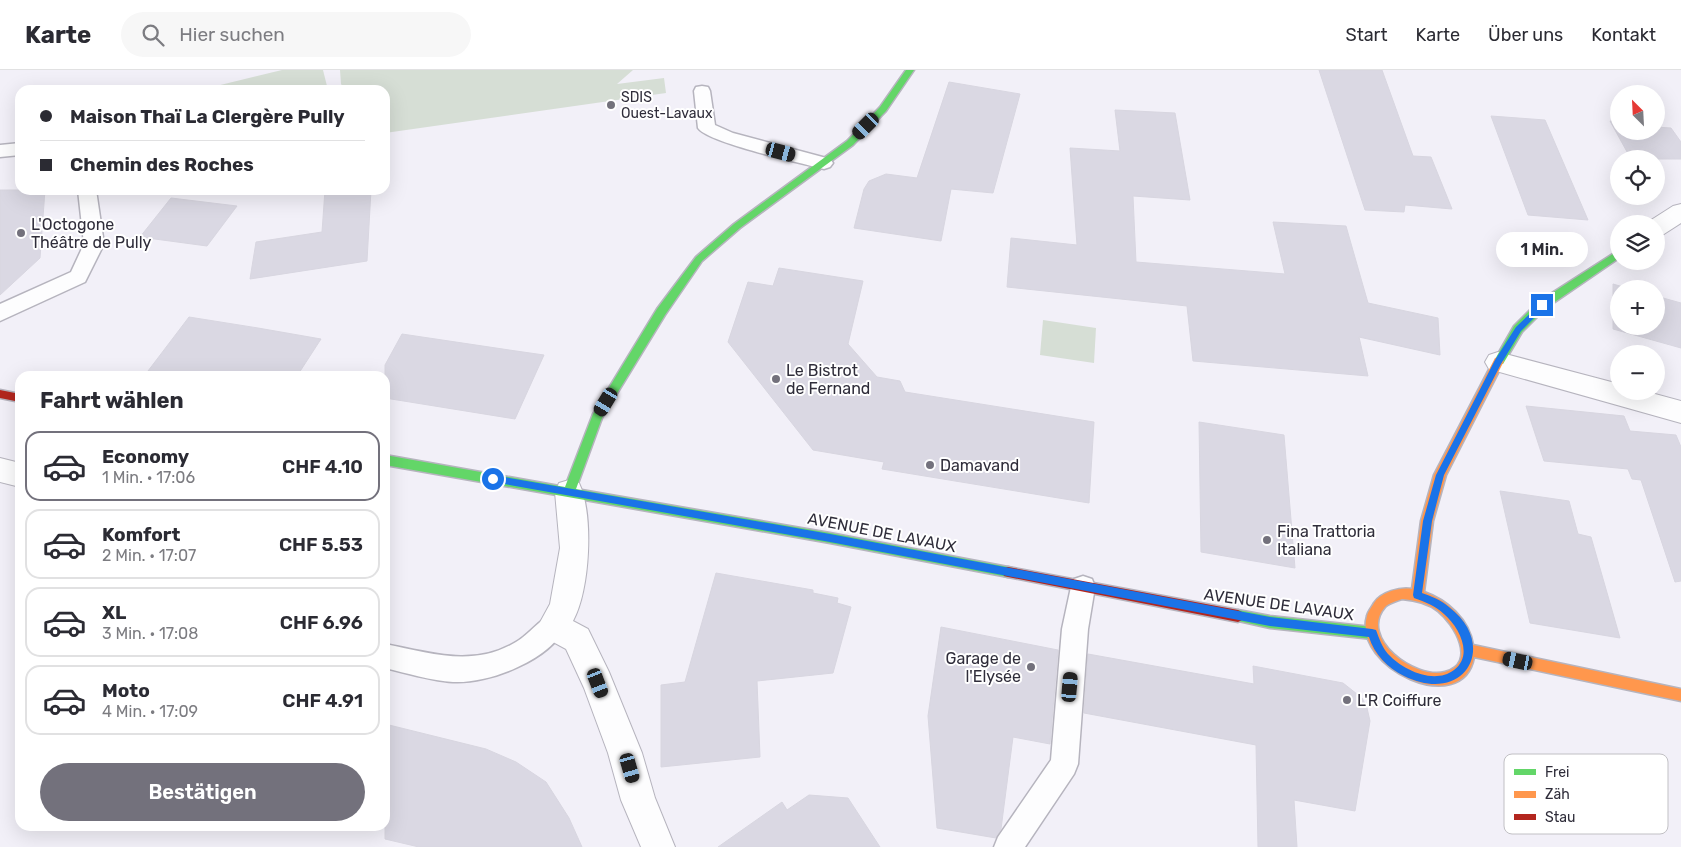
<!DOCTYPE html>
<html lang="de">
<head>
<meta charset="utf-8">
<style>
	body { margin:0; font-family:Rubik,sans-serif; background:#f7f7f7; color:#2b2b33; height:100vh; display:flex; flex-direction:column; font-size:19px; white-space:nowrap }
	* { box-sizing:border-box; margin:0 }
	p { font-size:16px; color:#7c7c81 }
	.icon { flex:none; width:28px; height:28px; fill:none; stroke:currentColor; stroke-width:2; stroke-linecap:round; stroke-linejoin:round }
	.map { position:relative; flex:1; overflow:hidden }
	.drawer { position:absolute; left:15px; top:301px; width:375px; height:460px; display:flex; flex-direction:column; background:#fff; border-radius:15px; box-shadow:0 5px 20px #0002 }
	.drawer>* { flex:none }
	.banner { position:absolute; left:15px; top:15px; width:375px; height:110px; border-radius:15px; box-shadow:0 5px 20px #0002; display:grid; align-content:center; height:110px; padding:0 25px; background:#fff }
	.needle { width:32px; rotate:336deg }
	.tools { position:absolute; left:1610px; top:15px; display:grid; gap:10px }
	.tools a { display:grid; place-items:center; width:55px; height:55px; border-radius:50%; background:#fff; box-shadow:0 5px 20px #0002; font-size:25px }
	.end { position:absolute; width:22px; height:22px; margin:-11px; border:6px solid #1a73e8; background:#fff; box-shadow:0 0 0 2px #fff }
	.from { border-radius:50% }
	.bubble { position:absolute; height:35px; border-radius:18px; background:#fff; box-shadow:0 5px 20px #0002; font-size:16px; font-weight:600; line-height:35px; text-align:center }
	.car { position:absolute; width:15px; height:30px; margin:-15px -8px; border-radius:6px; box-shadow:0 0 4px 1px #0007; background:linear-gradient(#222 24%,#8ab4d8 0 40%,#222 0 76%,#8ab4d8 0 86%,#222 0) }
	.banner b { display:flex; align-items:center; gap:18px; height:48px; font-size:19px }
	.banner b+b { border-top:1px solid #e1e1e2 }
	.banner i { width:12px; height:12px; background:#2b2b33 }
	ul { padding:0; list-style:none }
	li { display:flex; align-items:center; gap:15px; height:70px; margin:0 10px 8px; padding:0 15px; border:2px solid #e1e1e2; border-radius:15px }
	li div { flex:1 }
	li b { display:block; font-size:19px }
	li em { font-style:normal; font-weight:600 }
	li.current { border-color:#73717c }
	li>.icon { width:45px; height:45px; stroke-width:1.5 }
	h2 { padding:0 25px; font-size:22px; line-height:60px }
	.button { display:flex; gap:10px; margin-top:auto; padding:10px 25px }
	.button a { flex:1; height:58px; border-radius:30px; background:#73717c; color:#fff; font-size:20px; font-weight:600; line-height:58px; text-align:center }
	header { display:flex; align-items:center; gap:30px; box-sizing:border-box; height:70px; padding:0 25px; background:#fff; border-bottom:1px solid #e1e1e2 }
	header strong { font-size:24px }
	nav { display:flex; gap:28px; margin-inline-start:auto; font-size:18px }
	.search { width:350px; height:45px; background:#f7f7f7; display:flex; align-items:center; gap:12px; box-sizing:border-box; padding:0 18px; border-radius:28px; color:#7c7c81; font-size:19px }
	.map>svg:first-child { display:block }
	.green { fill:#d6ded5 }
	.building { fill:#dad8e3; stroke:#d8d6e0 }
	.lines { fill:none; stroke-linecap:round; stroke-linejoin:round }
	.lane-casing { stroke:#b6b4be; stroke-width:3 }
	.street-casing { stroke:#b6b4be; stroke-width:2 }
	.fast-casing { stroke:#b6b4be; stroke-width:3 }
	.slow-casing { stroke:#b6b4be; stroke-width:3 }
	.jam-casing { stroke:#b6b4be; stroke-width:3 }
	.lane { fill:#fdfdfe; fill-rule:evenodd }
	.street { fill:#fdfdfe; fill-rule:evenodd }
	.fast { fill:#63d668; fill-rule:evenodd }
	.slow { fill:#ff974d; fill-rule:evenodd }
	.jam { fill:#b3261e; fill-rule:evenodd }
	.route { fill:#1a73e8 }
	.poi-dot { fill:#73717c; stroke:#fff; stroke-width:2 }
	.labels { text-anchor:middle; stroke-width:4; stroke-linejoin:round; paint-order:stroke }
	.far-poi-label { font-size:14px; fill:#2f2d3a; stroke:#fff; text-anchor:start }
	.poi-label { font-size:16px; fill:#2f2d3a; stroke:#fff; text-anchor:start }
	.street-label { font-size:16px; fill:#2f2d3a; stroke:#fff }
	.key { fill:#fff; stroke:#c1c0c4; stroke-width:1 }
	.key-label { font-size:14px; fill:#2f2d3a }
</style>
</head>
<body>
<header>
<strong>Karte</strong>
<div class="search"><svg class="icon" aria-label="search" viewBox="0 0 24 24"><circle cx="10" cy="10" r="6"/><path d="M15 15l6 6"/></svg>Hier suchen</div>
<nav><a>Start</a><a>Karte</a><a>Über uns</a><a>Kontakt</a></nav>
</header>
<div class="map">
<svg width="1681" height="777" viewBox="0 0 1681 777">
	<rect width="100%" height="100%" fill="#f2f0f8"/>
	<g class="green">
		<path d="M282,0H323L328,20H200Z"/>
		<path d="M340,0H633L617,14L664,8L666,23L385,63V48L387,47L385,46V20H345L341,14Z"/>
		<path d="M1043,250L1096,258L1094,293L1040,285Z"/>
	</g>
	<g class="building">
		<path d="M1319,0H1382L1413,86L1431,87L1452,139L1405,135L1404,142L1365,140Z"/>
		<path d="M949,12L1020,24L993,123L951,119L941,171L854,158L864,119L869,111L886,104L917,108Z"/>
		<path d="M1115,40L1175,43L1190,130L1133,126L1136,192L1285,204L1273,152L1346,156L1368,233L1438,248L1440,285L1359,267L1368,306L1193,291L1187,236L1007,217L1011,168L1077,175L1070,78L1120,81Z"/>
		<path d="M1491,46L1545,50L1588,150L1528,145Z"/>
		<path d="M1610,51L1619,52V61H1656V57L1671,58L1681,72V89H1631Z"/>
		<path d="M0,120H45L40,188L0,225Z"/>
		<path d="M325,120H371L367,191L250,209L256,172L322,162Z"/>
		<path d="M171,128L237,136L207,176L140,167Z"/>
		<path d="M779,198L863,211L848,274L877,307L900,311L905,322L1094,352L1089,433L882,399L884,392L813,380L728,272L748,212L773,216Z"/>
		<path d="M1613,214L1630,219H1619V256H1656V226L1681,233V278L1613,259Z"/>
		<path d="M189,247L258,258L321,269L297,306H180L148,301Z"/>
		<path d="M402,264L516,281L544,285L515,349L385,328V295Z"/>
		<path d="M1526,336L1624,346L1630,361L1676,365L1681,377V511L1675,512L1641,410L1632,409L1628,399L1544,391Z"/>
		<path d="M1199,352L1284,365L1295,498L1201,482Z"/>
		<path d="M1500,421L1569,431L1578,464L1591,467L1620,568L1530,553Z"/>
		<path d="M716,503L813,520V523L838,528L837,533L851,537L833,603L757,611L760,687L661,697V615L685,612Z"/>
		<path d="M941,557L1058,580L1050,674L1013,667L1001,759L996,768L937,758L928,646Z"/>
		<path d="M1088,584L1254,614L1253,596L1343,613L1362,628L1367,638L1370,651L1355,741L1294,730L1297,777H1258L1256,675L1084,643Z"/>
		<path d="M385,654L486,679L516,692L546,712L569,748L582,777H419L385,769Z"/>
		<path d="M809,725L848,728L880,777H718L782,732L787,740Z"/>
	</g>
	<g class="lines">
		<defs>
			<g id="lane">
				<path d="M702,16L708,17L710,21L715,55L733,63L830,89L833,93L830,97L824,99C802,93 708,73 698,58L694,21L696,17Z"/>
				<path d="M20,73V85L0,87V75Z"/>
				<path d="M78,120H96L104,174L85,212L0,251V234L71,202L84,174Z"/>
				<path d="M1083,506L1092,509L1095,517L1088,559L1078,694L1074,704L1025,777H994L998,767L1051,690L1062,559L1071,517L1074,509Z"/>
				<path d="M553,544L562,548L566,556C550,590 489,614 453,612C432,611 406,603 385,598V574C431,583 473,598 516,572C530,564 538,550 553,544Z"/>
			</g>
			<g id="street">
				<path d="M1681,134V153L1664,164L1656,166V154H1647L1648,152L1673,136Z"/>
				<path d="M1498,282L1619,314V321H1644L1681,331V353L1489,299L1485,292L1489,285Z"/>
				<path d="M0,388L20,393V417L0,412Z"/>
				<path d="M569,410L579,413C594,444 590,521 573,551L588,559L609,602L642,683L655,728L675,777H641L621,730L608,683L584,618L566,579L542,566L538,556L550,534L560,478L555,422L559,413Z"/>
			</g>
			<g id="fast">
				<path d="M906,0H914L886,41L853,75L740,158L702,191L665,245L602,348L576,419L830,463L1008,497L1012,498L1014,502L1012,506L1008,507L830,473L385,395V385L565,417L593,344L657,239L696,187L734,154L847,71L880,37Z"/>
				<path d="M1619,180V188L1546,238L1522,262L1503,294H1495L1494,291L1514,256L1538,232Z"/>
				<path d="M1238,540L1270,546L1372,557L1376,559L1378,563L1376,567L1372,569L1270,558L1234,550L1232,546L1234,542Z"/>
			</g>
			<path id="slow" d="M1499,287L1504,291L1446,405L1433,451L1424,522C1447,530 1469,549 1473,575L1681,619V631L1474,587C1463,649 1352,598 1367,546C1368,541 1372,537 1374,533C1381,522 1400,517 1412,519L1421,451L1434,405L1495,288ZM1402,529C1415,530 1428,533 1438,541C1454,554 1478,593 1445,602C1415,610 1358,568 1385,537C1389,533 1397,531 1402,529Z"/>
			<g id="jam">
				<path d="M0,320L20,324V332L0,328Z"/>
				<path d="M1008,497L1238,540L1242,542L1244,546L1242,550L1238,552L1008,507L1004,506L1002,502L1004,498Z"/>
			</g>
		</defs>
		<use href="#lane" class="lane-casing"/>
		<use href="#street" class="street-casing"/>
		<use href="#fast" class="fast-casing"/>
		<use href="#slow" class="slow-casing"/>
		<use href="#jam" class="jam-casing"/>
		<use href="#lane" class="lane"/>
		<use href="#street" class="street"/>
		<use href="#fast" class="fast"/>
		<use href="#slow" class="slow"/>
		<use href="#jam" class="jam"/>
	</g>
	<path class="route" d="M1542,232L1545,233V237L1521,261L1501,294L1444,405L1432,451L1422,523C1431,526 1441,530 1449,537C1499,575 1465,636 1404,606C1388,598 1374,584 1369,567L1270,556L830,472L493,412L489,409L493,405L830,464L1270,547L1372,559L1376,560C1379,568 1382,577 1388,584C1403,600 1434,615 1454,600C1474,585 1459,557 1444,544C1436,536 1425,532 1414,528L1413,525L1423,451L1436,405L1495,290L1516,257Z"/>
	<g class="poi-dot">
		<circle cx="611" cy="35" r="5"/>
		<circle cx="21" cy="163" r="5"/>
		<circle cx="776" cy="309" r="5"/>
		<circle cx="930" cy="395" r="5"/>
		<circle cx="1267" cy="470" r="5"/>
		<circle cx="1031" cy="597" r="5"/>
		<circle cx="1347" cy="630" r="5"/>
	</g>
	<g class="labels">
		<g class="far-poi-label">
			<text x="621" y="32">SDIS<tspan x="621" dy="16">Ouest-Lavaux</tspan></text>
		</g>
		<g class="poi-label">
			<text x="31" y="160">L'Octogone<tspan x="31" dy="18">Théâtre de Pully</tspan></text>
			<text x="786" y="306">Le Bistrot<tspan x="786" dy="18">de Fernand</tspan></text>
			<text x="940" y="401">Damavand</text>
			<text x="1277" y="467">Fina Trattoria<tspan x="1277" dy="18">Italiana</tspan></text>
			<text x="1021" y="594" text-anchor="end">Garage de<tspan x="1021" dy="18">l'Elysée</tspan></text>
			<text x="1357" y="636">L'R Coiffure</text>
		</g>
		<g class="street-label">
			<text transform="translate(882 462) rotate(11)" y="6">AVENUE DE LAVAUX</text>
			<text transform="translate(1279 534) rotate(8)" y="6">AVENUE DE LAVAUX</text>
		</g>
	</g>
	<rect x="1504" y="684" width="164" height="80" rx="8" class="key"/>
	<rect x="1514" y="699" width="22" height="6" fill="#63d668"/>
	<rect x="1514" y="721" width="22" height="7" fill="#ff974d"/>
	<rect x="1514" y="744" width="22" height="6" fill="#b3261e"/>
	<g class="key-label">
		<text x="1545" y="707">Frei</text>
		<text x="1545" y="729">Zäh</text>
		<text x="1545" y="752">Stau</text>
	</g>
</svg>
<div class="tools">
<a><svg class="needle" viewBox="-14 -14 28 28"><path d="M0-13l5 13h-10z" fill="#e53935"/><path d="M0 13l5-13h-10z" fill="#7c7c81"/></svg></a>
<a><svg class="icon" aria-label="locate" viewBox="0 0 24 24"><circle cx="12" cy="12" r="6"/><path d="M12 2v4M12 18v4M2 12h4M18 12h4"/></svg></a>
<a><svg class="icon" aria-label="layers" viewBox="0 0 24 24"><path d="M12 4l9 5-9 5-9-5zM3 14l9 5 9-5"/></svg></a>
<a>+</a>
<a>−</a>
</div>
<i class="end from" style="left:493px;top:409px"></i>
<i class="end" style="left:1542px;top:235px"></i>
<div class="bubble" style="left:1496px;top:162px;width:92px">1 Min.</div>
<i class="car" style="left:866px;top:56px;rotate:225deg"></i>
<i class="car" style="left:781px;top:82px;rotate:105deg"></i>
<i class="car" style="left:606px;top:332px;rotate:211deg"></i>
<i class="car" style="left:1518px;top:591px;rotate:282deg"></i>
<i class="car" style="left:598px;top:613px;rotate:159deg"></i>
<i class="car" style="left:1070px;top:617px;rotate:5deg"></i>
<i class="car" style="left:630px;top:698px;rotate:164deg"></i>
<div class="banner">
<b><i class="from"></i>Maison Thaï La Clergère Pully</b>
<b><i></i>Chemin des Roches</b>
</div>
<section class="drawer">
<h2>Fahrt wählen</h2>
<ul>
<li class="current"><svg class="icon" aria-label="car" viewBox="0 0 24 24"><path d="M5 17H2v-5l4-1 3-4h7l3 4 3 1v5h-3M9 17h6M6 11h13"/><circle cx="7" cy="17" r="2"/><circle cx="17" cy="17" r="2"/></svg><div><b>Economy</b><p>1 Min. · 17:06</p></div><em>CHF 4.10</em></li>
<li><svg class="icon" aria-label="car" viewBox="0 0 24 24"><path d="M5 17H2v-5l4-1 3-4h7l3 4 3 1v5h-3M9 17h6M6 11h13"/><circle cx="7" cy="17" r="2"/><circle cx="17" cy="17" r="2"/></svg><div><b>Komfort</b><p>2 Min. · 17:07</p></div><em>CHF 5.53</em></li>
<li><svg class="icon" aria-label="car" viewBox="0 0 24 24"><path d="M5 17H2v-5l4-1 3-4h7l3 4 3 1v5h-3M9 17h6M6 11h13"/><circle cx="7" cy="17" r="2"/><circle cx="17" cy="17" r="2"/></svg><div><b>XL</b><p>3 Min. · 17:08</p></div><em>CHF 6.96</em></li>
<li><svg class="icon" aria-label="car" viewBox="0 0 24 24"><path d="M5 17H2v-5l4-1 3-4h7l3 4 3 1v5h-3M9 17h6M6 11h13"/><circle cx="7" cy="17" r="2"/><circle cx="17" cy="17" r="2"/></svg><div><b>Moto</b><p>4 Min. · 17:09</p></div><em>CHF 4.91</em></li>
</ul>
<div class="button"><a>Bestätigen</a></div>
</section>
</div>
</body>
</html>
